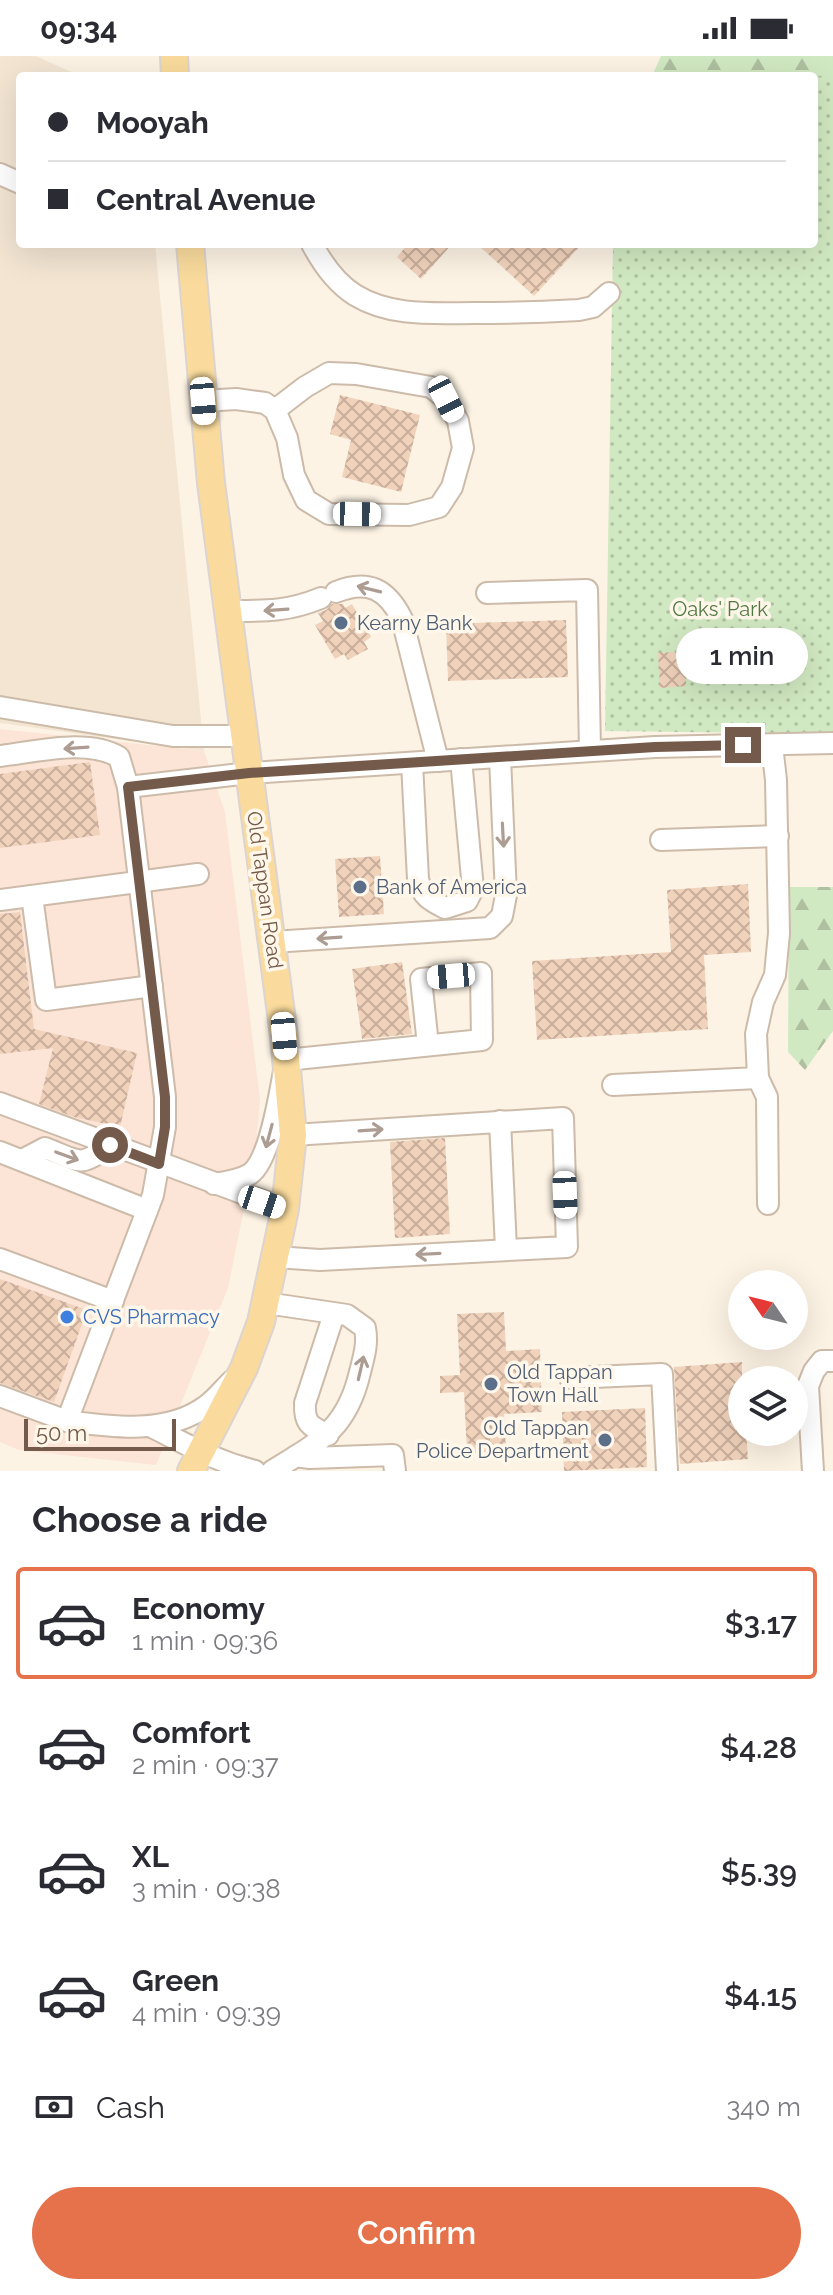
<!DOCTYPE html>
<html lang="en">
<head>
<meta charset="utf-8">
<style>
	body { margin:0; font-family:Raleway,sans-serif; background:#f7f7f7; color:#2b2b33; height:100vh; display:flex; flex-direction:column; font-size:30px; white-space:nowrap }
	* { box-sizing:border-box; margin:0 }
	p { font-size:26px; color:#7c7c81 }
	.icon { flex:none; width:44px; height:44px; fill:none; stroke:currentColor; stroke-width:2; stroke-linecap:round; stroke-linejoin:round }
	.map { position:relative; height:1415px; overflow:hidden }
	.details { display:flex; flex-direction:column; background:#fff; flex:1 }
	.details>* { flex:none }
	.hud { position:absolute; left:16px; top:16px; width:802px; height:176px; border-radius:8px; box-shadow:0 8px 32px #0002; display:grid; align-content:center; height:176px; padding:0 32px; background:#fff }
	.needle { width:52px; rotate:305deg }
	.controls { position:absolute; left:728px; top:1214px; display:grid; gap:16px }
	.controls a { display:grid; place-items:center; width:80px; height:80px; border-radius:50%; background:#fff; box-shadow:0 8px 32px #0002; font-size:40px }
	.scale { position:absolute; left:24px; bottom:20px; width:152px; box-sizing:border-box; padding-left:8px; border:4px solid #745a4a; border-top:0; font-size:22px; line-height:28px; white-space:nowrap; color:#745a4a; -webkit-text-stroke:6px #fff7ea; paint-order:stroke }
	.end { position:absolute; width:36px; height:36px; margin:-18px; border:10px solid #745a4a; background:#fff; box-shadow:0 0 0 4px #fff }
	.from { border-radius:50% }
	.bubble { position:absolute; height:56px; border-radius:28px; background:#fff; box-shadow:0 8px 32px #0002; font-size:26px; font-weight:600; line-height:56px; text-align:center }
	.car { position:absolute; width:24px; height:48px; margin:-24px -12px; border-radius:10px; box-shadow:0 0 6px 2px #0007; background:linear-gradient(#fff 24%,#345 0 40%,#fff 0 76%,#345 0 86%,#fff 0) }
	.hud b { display:flex; align-items:center; gap:28px; height:76px; font-size:30px }
	.hud b+b { border-top:2px solid #e1e1e2 }
	.hud i { width:20px; height:20px; background:#2b2b33 }
	ul { padding:0; list-style:none }
	li { display:flex; align-items:center; gap:24px; height:112px; margin:0 16px 12px; padding:0 16px; border:4px solid transparent; border-radius:8px }
	li div { flex:1 }
	li b { display:block; font-size:30px }
	li em { font-style:normal; font-weight:600 }
	li.on { border-color:#e5724a }
	li>.icon { width:72px; height:72px; stroke-width:1.5 }
	h2 { padding:0 32px; font-size:36px; line-height:96px }
	.pay { display:flex; align-items:center; gap:20px; height:88px; padding:0 32px; font-size:30px }
	.pay p { margin-inline-start:auto }
	.primary-button { display:flex; gap:16px; margin-top:auto; padding:16px 32px }
	.primary-button a { flex:1; height:92px; border-radius:48px; background:#e5724a; color:#fff; font-size:32px; font-weight:600; line-height:92px; text-align:center }
	.status { display:flex; justify-content:space-between; align-items:center; height:56px; padding:0 40px; background:#fff; direction:ltr }
	.status svg { height:22px; fill:currentColor }
	.map>svg:first-child { display:block }
	.residential { fill:#f3e5d2 }
	.commercial { fill:#fce4d7 }
	.forest { fill:url(#forest-firs) }
	.park { fill:url(#park-dots) }
	.building { fill:url(#building-cross-hatch) }
	.lines { fill:none; stroke-linecap:round; stroke-linejoin:round }
	.minor-casing { stroke:#cdbbaa; stroke-width:24 }
	.major-casing { stroke:#dbd4d0; stroke-width:30 }
	.minor { stroke:#fff; stroke-width:20 }
	.major { stroke:#fadb9d; stroke-width:26 }
	.oneway { stroke:#ac9c92 }
	.route { stroke:#745a4a; stroke-width:10 }
	.service-dot { fill:#5c6f8a; stroke:#fff7ea; stroke-width:3 }
	.shop-dot { fill:#3f7fe0; stroke:#fff7ea; stroke-width:3 }
	.labels { text-anchor:middle; stroke-width:7; stroke-linejoin:round; paint-order:stroke }
	.park-label { font-size:20px; fill:#507942; stroke:#fff7ea }
	.service-label { font-size:20px; fill:#4e5e75; stroke:#fff7ea; text-anchor:start }
	.street-label { font-size:20px; fill:#745a4a; stroke:#fff7ea }
	.shop-label { font-size:20px; fill:#366cbe; stroke:#fff7ea; text-anchor:start }
</style>
</head>
<body>
<div class="status"><b>09:34</b><svg viewBox="0 0 49 12"><path d="M0 12V9h3v3zM5 12V6h3v6zM10 12V3h3v9zM15 12V0h3v12zM26 1h20v11H26zM47 4h2v5h-2z"/></svg></div>
<div class="map">
<svg width="833" height="1415" viewBox="0 0 833 1415">
	<defs>
		<pattern id="forest-firs" width="22" height="20" patternUnits="userSpaceOnUse" patternTransform="scale(2)"><rect width="22" height="20" fill="#d1e9c2"/><path d="M5 1l3.5 6h-7zM16 11l3.5 6h-7z" fill="#aec0a0"/></pattern>
		<pattern id="park-dots" width="8" height="8" patternUnits="userSpaceOnUse" patternTransform="scale(2)"><rect width="8" height="8" fill="#d1e9c2"/><path d="M2 2h.1M6 6h.1" fill="none" stroke="#aec0a0" stroke-width="1.8" stroke-linecap="round"/></pattern>
		<pattern id="building-cross-hatch" width="8" height="8" patternUnits="userSpaceOnUse" patternTransform="scale(2)"><rect width="8" height="8" fill="#f1d3bc"/><path d="M0 0l8 8M0 8l8-8" fill="none" stroke="#c8ae9b"/></pattern>
	</defs>
	<rect width="100%" height="100%" fill="#fcf3e4"/>
	<path class="residential" d="M0,0H36L80,20H20V188H155L204,695L0,667Z"/>
	<path class="commercial" d="M0,673L204,695L225,756L260,1044L255,1098L228,1232L156,1409L19,1394L0,1386Z"/>
	<g class="forest">
		<path d="M661,0H833V136L814,20H652Z"/>
		<path d="M789,831H833V975L805,1014L788,996Z"/>
	</g>
	<path class="park" d="M615,17L833,20V678L605,675L613,188H814V20H615Z"/>
	<g class="building">
		<path d="M408,188H452L421,223L397,201Z"/>
		<path d="M477,188H582L534,240Z"/>
		<path d="M340,339L420,359L401,436L342,421L351,384L330,378Z"/>
		<path d="M332,548H343L345,552L352,548L371,581L364,586L368,593L348,604L344,598L335,603L315,569L323,565L318,557L326,554Z"/>
		<path d="M566,564L568,621L448,625L446,568Z"/>
		<path d="M689,595L690,622H686V630L660,632L658,597Z"/>
		<path d="M90,706L100,779L0,792V718Z"/>
		<path d="M380,800L384,858L339,861L335,803Z"/>
		<path d="M748,828L751,896L704,899L708,973L537,984L532,905L671,896L667,834Z"/>
		<path d="M20,856L34,973L137,997L120,1071L74,1061L39,1048L53,992L0,998V858Z"/>
		<path d="M402,906L412,978L362,983L352,913Z"/>
		<path d="M445,1082L450,1178L395,1182L390,1086Z"/>
		<path d="M0,1223L87,1254L54,1346L0,1327Z"/>
		<path d="M504,1256L506,1295L540,1293L542,1356L504,1358L506,1395L467,1397L464,1336L440,1337V1320L460,1319L457,1258Z"/>
		<path d="M742,1306V1376H746L748,1403L680,1408L674,1311Z"/>
		<path d="M645,1352L647,1411L564,1415L562,1356Z"/>
	</g>
	<g class="lines">
		<defs>
			<g id="minor">
				<path d="M0,118L20,127"/>
				<path d="M312,188C322,207 336,227 355,239C391,261 434,257 474,257C509,257 544,256 579,254L593,251L609,237"/>
				<path d="M203,345L236,343L265,347L275,354L287,382L294,419L306,444L329,458L409,459L439,451L452,431L463,392L458,365L446,343L431,331L356,318L329,317L305,331L275,354"/>
				<path d="M336,536C368,523 387,533 402,563L438,705"/>
				<path d="M487,537L587,534L590,695"/>
				<path d="M229,555C264,555 287,556 321,542"/>
				<path d="M0,651L173,680H244"/>
				<path d="M0,700C36,696 87,682 119,701L128,731"/>
				<path d="M412,707L418,823C422,840 429,844 445,852L467,845L473,833L461,703"/>
				<path d="M661,784L778,780"/>
				<path d="M32,840L46,944L152,930"/>
				<path d="M0,844L198,818"/>
				<path d="M272,886L490,872L502,860L506,839L500,701"/>
				<path d="M758,1022L767,1041L768,1148"/>
				<path d="M613,1029L758,1022L756,978L763,946L775,919L779,877L776,724L772,689"/>
				<path d="M0,1047L285,1153"/>
				<path d="M500,1065L506,1193"/>
				<path d="M0,1096L147,1154"/>
				<path d="M22,1104L45,1092C79,1105 79,1113 110,1089"/>
				<path d="M214,1128C226,1126 240,1124 250,1118C271,1104 281,1029 286,1004L482,984L481,917L421,923L428,989"/>
				<path d="M275,1201L320,1204L567,1191L563,1062L293,1079"/>
				<path d="M0,1203L113,1245"/>
				<path d="M266,1247L347,1259L365,1272C368,1288 364,1300 360,1316C347,1373 319,1386 272,1415"/>
				<path d="M570,1322L662,1318L667,1415"/>
				<path d="M233,1324C224,1332 216,1343 206,1350C167,1379 112,1371 67,1365L153,1139L165,1071V1041L128,731L249,717L655,691L833,687"/>
				<path d="M0,1340L67,1365"/>
				<path d="M152,1371C188,1389 215,1405 255,1415"/>
				<path d="M328,1379C310,1370 304,1368 305,1347L334,1258"/>
				<path d="M296,1400L310,1402L393,1399L395,1415"/>
				<path d="M813,1415L808,1330L814,1315L822,1305H833"/>
			</g>
			<g id="major">
				<path d="M174,0L175,20"/>
				<path d="M190,188L211,427L284,980L293,1079L285,1153L261,1266L244,1312L191,1415"/>
			</g>
		</defs>
		<use href="#minor" class="minor-casing"/>
		<use href="#major" class="major-casing"/>
		<use href="#minor" class="minor"/>
		<use href="#major" class="major"/>
	</g>
	<defs><path id="oneway-shaft" d="M-6 0H5M1.5-3L5.5 0L1.5 3" fill="none" stroke-width="1.6" stroke-linecap="round" stroke-linejoin="round" transform="scale(2)"/></defs>
	<g class="oneway">
		<use href="#oneway-shaft" transform="translate(369 533) rotate(-166)"/>
		<use href="#oneway-shaft" transform="translate(276 554) rotate(176)"/>
		<use href="#oneway-shaft" transform="translate(76 692) rotate(176)"/>
		<use href="#oneway-shaft" transform="translate(503 779) rotate(87)"/>
		<use href="#oneway-shaft" transform="translate(329 882) rotate(176)"/>
		<use href="#oneway-shaft" transform="translate(371 1074) rotate(-4)"/>
		<use href="#oneway-shaft" transform="translate(269 1080) rotate(105)"/>
		<use href="#oneway-shaft" transform="translate(67 1100) rotate(20)"/>
		<use href="#oneway-shaft" transform="translate(428 1198) rotate(177)"/>
		<use href="#oneway-shaft" transform="translate(361 1312) rotate(-77)"/>
	</g>
	<g class="lines">
		<path class="route" d="M110,1089L159,1108L165,1071V1041L128,731L249,717L655,691L743,689"/>
	</g>
	<g class="service-dot">
		<circle cx="341" cy="567" r="8"/>
		<circle cx="360" cy="831" r="8"/>
		<circle cx="491" cy="1328" r="8"/>
		<circle cx="605" cy="1384" r="8"/>
	</g>
	<circle class="shop-dot" cx="67" cy="1261" r="8"/>
	<g class="labels">
		<g class="park-label">
			<text x="720" y="560">Oaks' Park</text>
		</g>
		<g class="service-label">
			<text x="357" y="574">Kearny Bank</text>
			<text x="376" y="838">Bank of America</text>
			<text x="507" y="1323">Old Tappan<tspan x="507" dy="23">Town Hall</tspan></text>
			<text x="589" y="1379" text-anchor="end">Old Tappan<tspan x="589" dy="23">Police Department</tspan></text>
		</g>
		<g class="street-label">
			<text transform="translate(265 834) rotate(82)" y="7">Old Tappan Road</text>
		</g>
		<g class="shop-label">
			<text x="83" y="1268">CVS Pharmacy</text>
		</g>
	</g>
</svg>
<div class="controls">
<a><svg class="needle" viewBox="-14 -14 28 28"><path d="M0-13l5 13h-10z" fill="#e53935"/><path d="M0 13l5-13h-10z" fill="#7c7c81"/></svg></a>
<a><svg class="icon" aria-label="layers" viewBox="0 0 24 24"><path d="M12 4l9 5-9 5-9-5zM3 14l9 5 9-5"/></svg></a>
</div>
<div class="scale">50 m</div>
<i class="end from" style="left:110px;top:1089px"></i>
<i class="end" style="left:743px;top:689px"></i>
<div class="bubble" style="left:676px;top:572px;width:132px">1 min</div>
<i class="car" style="left:446px;top:343px;rotate:153deg"></i>
<i class="car" style="left:203px;top:345px;rotate:175deg"></i>
<i class="car" style="left:357px;top:458px;rotate:91deg"></i>
<i class="car" style="left:451px;top:920px;rotate:265deg"></i>
<i class="car" style="left:284px;top:980px;rotate:175deg"></i>
<i class="car" style="left:565px;top:1139px;rotate:178deg"></i>
<i class="car" style="left:262px;top:1146px;rotate:109deg"></i>
<div class="hud">
<b><i class="from"></i>Mooyah</b>
<b><i></i>Central Avenue</b>
</div>
</div>
<section class="details">
<h2>Choose a ride</h2>
<ul>
<li class="on"><svg class="icon" aria-label="car" viewBox="0 0 24 24"><path d="M5 17H2v-5l4-1 3-4h7l3 4 3 1v5h-3M9 17h6M6 11h13"/><circle cx="7" cy="17" r="2"/><circle cx="17" cy="17" r="2"/></svg><div><b>Economy</b><p>1 min · 09:36</p></div><em>$3.17</em></li>
<li><svg class="icon" aria-label="car" viewBox="0 0 24 24"><path d="M5 17H2v-5l4-1 3-4h7l3 4 3 1v5h-3M9 17h6M6 11h13"/><circle cx="7" cy="17" r="2"/><circle cx="17" cy="17" r="2"/></svg><div><b>Comfort</b><p>2 min · 09:37</p></div><em>$4.28</em></li>
<li><svg class="icon" aria-label="car" viewBox="0 0 24 24"><path d="M5 17H2v-5l4-1 3-4h7l3 4 3 1v5h-3M9 17h6M6 11h13"/><circle cx="7" cy="17" r="2"/><circle cx="17" cy="17" r="2"/></svg><div><b>XL</b><p>3 min · 09:38</p></div><em>$5.39</em></li>
<li><svg class="icon" aria-label="car" viewBox="0 0 24 24"><path d="M5 17H2v-5l4-1 3-4h7l3 4 3 1v5h-3M9 17h6M6 11h13"/><circle cx="7" cy="17" r="2"/><circle cx="17" cy="17" r="2"/></svg><div><b>Green</b><p>4 min · 09:39</p></div><em>$4.15</em></li>
</ul>
<div class="pay"><svg class="icon" aria-label="cash" viewBox="0 0 24 24"><path d="M3 7h18v10H3z"/><circle cx="12" cy="12" r="2"/></svg>Cash<p>340 m</p></div>
<div class="primary-button"><a>Confirm</a></div>
</section>
</body>
</html>
